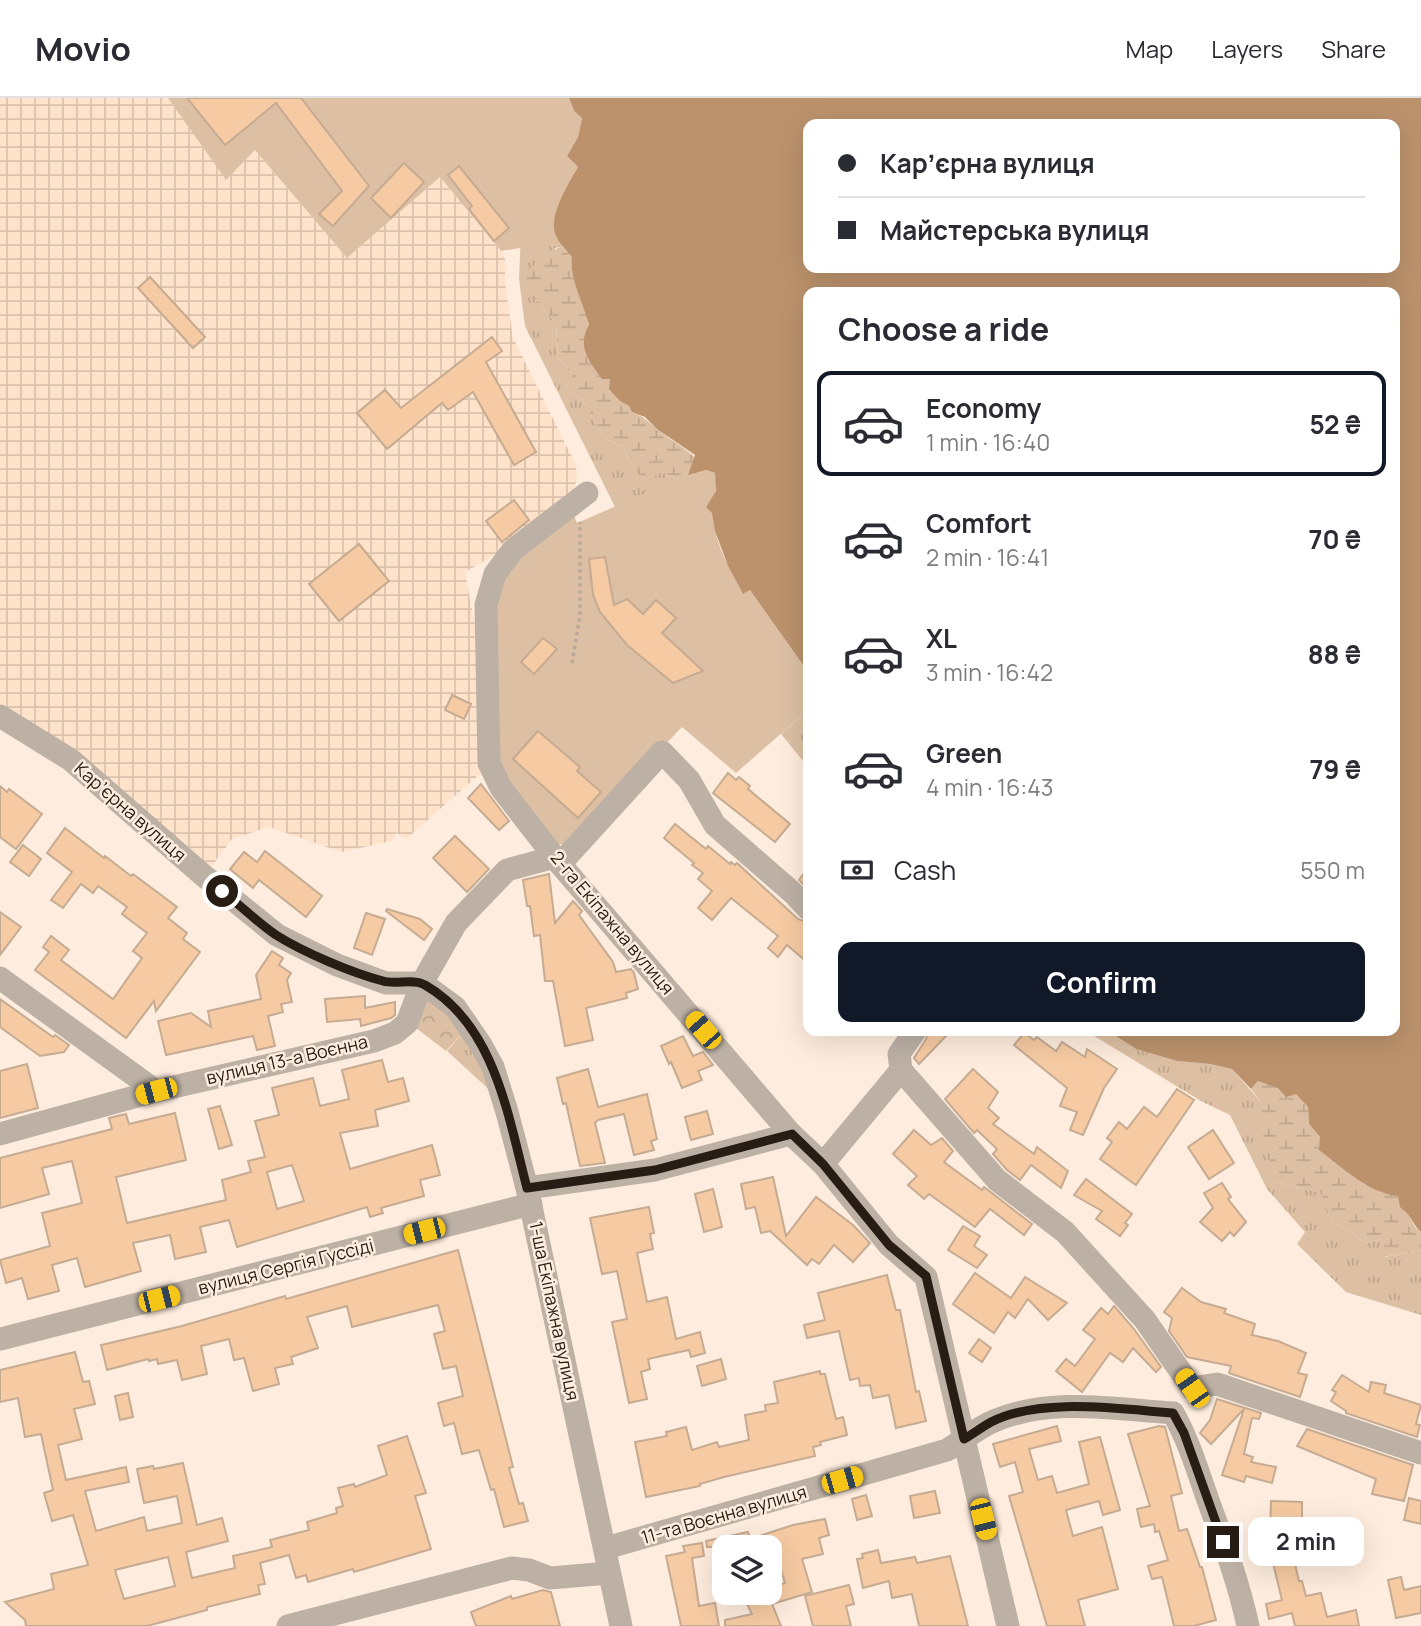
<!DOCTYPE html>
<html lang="en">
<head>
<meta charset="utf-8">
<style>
	body { margin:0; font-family:Manrope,sans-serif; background:#f7f7f7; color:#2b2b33; height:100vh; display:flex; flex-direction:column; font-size:26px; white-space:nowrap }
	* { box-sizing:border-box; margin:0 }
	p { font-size:23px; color:#7c7c81 }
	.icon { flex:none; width:38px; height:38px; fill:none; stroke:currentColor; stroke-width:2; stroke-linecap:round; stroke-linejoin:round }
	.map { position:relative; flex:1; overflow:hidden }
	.sheet { position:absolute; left:803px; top:189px; width:597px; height:749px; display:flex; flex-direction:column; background:#fff; border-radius:14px; box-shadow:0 7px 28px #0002 }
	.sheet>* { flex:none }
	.guide { position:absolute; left:803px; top:21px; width:597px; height:154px; border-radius:14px; box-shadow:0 7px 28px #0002; display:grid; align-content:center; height:154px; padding:0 35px; background:#fff }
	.fabs { position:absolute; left:712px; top:1437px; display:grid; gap:14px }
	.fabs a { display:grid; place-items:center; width:70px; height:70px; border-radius:14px; background:#fff; box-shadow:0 7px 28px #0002; font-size:35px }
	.end { position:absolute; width:32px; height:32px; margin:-16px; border:9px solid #271d14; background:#fff; box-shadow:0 0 0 4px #fff }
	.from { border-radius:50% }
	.bubble { position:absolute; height:49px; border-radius:14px; background:#fff; box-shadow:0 7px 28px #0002; font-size:23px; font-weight:700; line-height:49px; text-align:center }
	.car { position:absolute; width:21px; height:42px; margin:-21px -10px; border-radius:9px; box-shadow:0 0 5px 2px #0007; background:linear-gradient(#f5c518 24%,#345 0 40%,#f5c518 0 76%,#345 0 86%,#f5c518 0) }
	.guide b { display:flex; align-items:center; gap:24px; height:66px; font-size:26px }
	.guide b+b { border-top:2px solid #e1e1e2 }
	.guide i { width:18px; height:18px; background:#2b2b33 }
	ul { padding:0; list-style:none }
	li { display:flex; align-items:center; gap:21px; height:105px; margin:0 14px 10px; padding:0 21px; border:4px solid transparent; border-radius:14px }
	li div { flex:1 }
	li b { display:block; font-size:26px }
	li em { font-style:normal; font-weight:700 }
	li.active { border-color:#111827 }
	li>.icon { width:63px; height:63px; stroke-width:1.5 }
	h2 { padding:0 35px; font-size:32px; line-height:84px }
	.pay { display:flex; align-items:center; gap:18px; height:77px; padding:0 35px; font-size:26px }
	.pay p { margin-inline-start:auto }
	.action { display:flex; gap:14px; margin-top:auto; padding:14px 35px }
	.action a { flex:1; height:80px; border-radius:14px; background:#111827; color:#fff; font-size:28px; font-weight:700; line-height:80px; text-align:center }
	header { display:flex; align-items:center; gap:42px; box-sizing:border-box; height:98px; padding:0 35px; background:#fff; border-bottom:2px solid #e1e1e2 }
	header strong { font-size:33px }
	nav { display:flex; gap:38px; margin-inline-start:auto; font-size:24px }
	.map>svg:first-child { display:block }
	.industrial { fill:url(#industrial-grid) }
	.grass { fill:url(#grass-tufts) }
	.wetland { fill:url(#wetland-marsh) }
	.park { fill:url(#park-crowns) }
	.garden { fill:#ddc0a4 }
	.water { fill:#bb926c; fill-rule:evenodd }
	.building { fill:#f6cba3; stroke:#c6ab93; stroke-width:2; fill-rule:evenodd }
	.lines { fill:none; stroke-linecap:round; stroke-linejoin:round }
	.path { stroke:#b8a99c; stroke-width:3.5; stroke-dasharray:3.5 3.5; stroke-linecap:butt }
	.minor { stroke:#bdb1a6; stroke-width:23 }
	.route { stroke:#271d14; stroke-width:9 }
	.labels { text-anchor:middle; stroke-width:5; stroke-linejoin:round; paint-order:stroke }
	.street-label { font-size:18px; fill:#271d14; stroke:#feedde }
</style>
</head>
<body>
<header>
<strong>Movio</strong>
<nav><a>Map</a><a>Layers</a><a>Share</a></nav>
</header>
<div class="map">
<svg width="1421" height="1528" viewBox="0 0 1421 1528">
	<defs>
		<pattern id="industrial-grid" width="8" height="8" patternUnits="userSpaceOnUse" patternTransform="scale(1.75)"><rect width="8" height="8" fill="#fee3ca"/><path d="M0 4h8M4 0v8" fill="none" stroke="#dac2ad"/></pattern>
		<pattern id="grass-tufts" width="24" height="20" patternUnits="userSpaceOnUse" patternTransform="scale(1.75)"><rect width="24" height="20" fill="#ddc0a4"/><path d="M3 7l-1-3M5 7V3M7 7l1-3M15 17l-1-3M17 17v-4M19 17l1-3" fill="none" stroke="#bea58c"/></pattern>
		<pattern id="wetland-marsh" width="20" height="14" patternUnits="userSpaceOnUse" patternTransform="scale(1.75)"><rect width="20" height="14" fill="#ddc0a4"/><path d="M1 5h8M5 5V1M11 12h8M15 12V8" fill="none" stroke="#bea58c"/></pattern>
		<pattern id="park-crowns" width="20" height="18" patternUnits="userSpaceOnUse" patternTransform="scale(1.75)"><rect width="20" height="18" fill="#ddc0a4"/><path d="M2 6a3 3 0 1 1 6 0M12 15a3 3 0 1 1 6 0" fill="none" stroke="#bea58c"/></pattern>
	</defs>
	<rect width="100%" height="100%" fill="#feedde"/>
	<path class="industrial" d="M0,0H168L226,81L255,52L347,160L440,79L501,153L505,161V184L513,240L576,367L577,382L570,400L504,452L465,474L475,528L482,674L406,741L397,735L392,743L341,754L269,729L232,741L207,774L0,607Z"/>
	<g class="grass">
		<path d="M569,0L554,131L562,148L555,150L537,202L556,226L558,260L572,276V294L582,301L605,341L623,349L632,369L663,374L677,382L615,409L525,228L519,181L521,133Z"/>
		<path d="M808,612V669L781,636Z"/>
		<path d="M465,932L494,996L447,953Z"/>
		<path d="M1086,933H1108L1136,951L1177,963L1210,966L1232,971L1261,1004L1275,1084L1322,1095L1332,1125L1345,1130L1366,1145L1382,1141L1384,1159L1421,1152V1217L1346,1194L1297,1146L1305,1134L1267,1091L1230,1017L1201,1003Z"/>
	</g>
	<g class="wetland">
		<path d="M562,148L572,159L589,228L620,303L630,308L632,314C644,318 649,325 659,332C677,347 692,353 706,372L677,382L663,374L645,383L632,369L623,349L605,341L582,301L572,294V276L558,260L556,226L537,202L525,178L542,158Z"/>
		<path d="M1258,983L1296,995L1308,1009L1309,1026L1320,1039L1398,1098L1415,1129L1421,1134V1152L1383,1159L1382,1141L1366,1145L1345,1130L1332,1125L1321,1095L1275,1084L1258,1016L1261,1004L1251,991Z"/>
	</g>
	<path class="park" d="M432,902L465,932L446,953L416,930L424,904Z"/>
	<g class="garden">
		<path d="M168,0H569L574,13L582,19L578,39L567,58L578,69L560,104L554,131L562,148L526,149L501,153L440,79L347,160L255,52L226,82Z"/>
		<path d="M706,372L715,375C719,390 712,403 713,418C715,446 730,472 743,495L750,492L808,574V612L736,675L682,629L568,748L555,745L500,672L494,507L503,479L518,458L573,415L577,425L688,377Z"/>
	</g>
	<path class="water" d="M569,0H1421V1134C1412,1126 1411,1116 1400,1109L1398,1098C1368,1095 1342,1069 1319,1052L1320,1039L1309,1026L1308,1009L1296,996L1286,999L1278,990L1258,983L1251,991L1232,971L1210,966L1177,963L1136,951L1108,933H1395V194H808V574L750,492L743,496L728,468L715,433L712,415L706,409L716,393L715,375L706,372L688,377L695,357L657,331L645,319L632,314L629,308L620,303L609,291L610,281H602C590,264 576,249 589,227C584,206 569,180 572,159C565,151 555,141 554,131C552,112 569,85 578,69L567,58L578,39L582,20L574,13ZM808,26H1395V170H808Z"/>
	<g class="building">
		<path d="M187,0H301L369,88L333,128L319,116L342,93L276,5L225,47Z"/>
		<path d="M404,65L424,84L391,120L371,100Z"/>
		<path d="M459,68L509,130L494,143L469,111L472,108L448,77Z"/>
		<path d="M150,179L205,239L193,250L138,190Z"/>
		<path d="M492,239L502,253L486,264L536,354L514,367L473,294L448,312L442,305L387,351L357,315L385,292L401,310Z"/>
		<path d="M514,402L529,422L502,444L486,423Z"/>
		<path d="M359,446L389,483L339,523L309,486Z"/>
		<path d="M605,459L614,507L627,501L643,516L656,502L676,520L662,535L703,573L673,585L627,547L600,514L593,497L589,461Z"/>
		<path d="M543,540L557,551L534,576L521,564Z"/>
		<path d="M452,597L471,606L464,621L445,612Z"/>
		<path d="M538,633L580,669L577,673L601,694L578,720L513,661Z"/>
		<path d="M728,675L736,682L739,679L750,688L748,691L790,726L775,744L713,695Z"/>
		<path d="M481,686L509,723L499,732L468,700Z"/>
		<path d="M0,688L7,694L9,691L42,716L16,751L0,739Z"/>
		<path d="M675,726L706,751L708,748L730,766L731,764L735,767L737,765L798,821L808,825V865L787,847L778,859L768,850L778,838L731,800L712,822L698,810L712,793L698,781L703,775L692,767L694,765L664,740Z"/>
		<path d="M65,730L104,760L105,758L131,778L133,776L177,809L168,820L187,835L183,841L200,854L156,913L154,903L126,940L35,872L49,854L43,849L51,838L69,852L61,862L113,901L142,860L133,853L147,835L122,816L127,809L98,788L93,795L81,786L63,810L51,802L72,774L47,755Z"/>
		<path d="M455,738L489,771L467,794L433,760Z"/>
		<path d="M23,747L41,761L29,778L10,764Z"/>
		<path d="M265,753L322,798L306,819L259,782L253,790L230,771L244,754L257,764Z"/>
		<path d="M808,770V791L799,782Z"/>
		<path d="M549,776L555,825L573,803L582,813L579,817L613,864L616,874L631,871L634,875L638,891L626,895L627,900L586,910L593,942L565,948L553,883H545L540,837L534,838L530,808H527L523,782Z"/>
		<path d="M387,811L420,821L432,831L424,842L386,813Z"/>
		<path d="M0,814L21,829L0,857Z"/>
		<path d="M366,815L385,821L372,857L354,850Z"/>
		<path d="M272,853L283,860L279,867L291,875L287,882L292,904L281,906L283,914L268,918L275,948L257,952L253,938L166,957L158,923L191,915L211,929L208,913L261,901L256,877Z"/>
		<path d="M365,898V910L395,904V917L391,920L361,928L360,921L327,924L325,901Z"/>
		<path d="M0,901L53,939L55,937L69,947L64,954L40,958L0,929Z"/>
		<path d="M929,933H951L919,966L914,960L926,941Z"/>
		<path d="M1024,935L1034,942L1037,939L1056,953L1062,944L1085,959L1087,951L1117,971L1104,990L1083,1037L1070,1032L1077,1014L1060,1008L1067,990L1014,947Z"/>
		<path d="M683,938L693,958L703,954L713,967L698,973L702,982L682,990L671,964L669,966L661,948Z"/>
		<path d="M382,962L388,984L403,980L409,1003L375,1012L378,1028L340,1035L350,1071L432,1047L440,1077L420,1082L424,1098L381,1110L383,1115L370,1119L367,1109L237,1149L229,1122L200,1129L206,1154L175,1161L170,1137L133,1145L141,1173L85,1189L77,1160L52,1167L59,1193L28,1201L22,1180L6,1185L0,1162L50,1148L42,1115L82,1105L72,1063L42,1070L49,1096L0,1110V1060L112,1031L109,1020L126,1016L129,1026L175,1015L186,1062L116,1079L127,1125L226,1102L222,1082L251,1074L248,1063L265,1059L255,1023L279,1017L272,990L313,980L320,1008L349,1001L342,972ZM292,1067L304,1103L277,1111L267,1074Z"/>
		<path d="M27,966L38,1010L0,1020V973Z"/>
		<path d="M588,971L598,1009L647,996L657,1041L651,1043L654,1052L634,1057L624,1016L598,1022L595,1025L605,1065L580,1068L566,1005L563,1006L557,980Z"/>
		<path d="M973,971L998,994L988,1010L999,1020L993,1026L1034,1056L1037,1049L1068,1073L1061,1090L1031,1067L1020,1082L1007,1072L993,1056L997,1051L977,1032L974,1035L945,1001Z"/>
		<path d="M1177,991L1194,1002L1136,1087L1100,1061L1112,1044L1107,1040L1119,1024L1127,1031L1144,1009L1157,1019Z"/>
		<path d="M220,1008L232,1047L219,1051L208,1011Z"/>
		<path d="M707,1013L713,1036L691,1042L685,1019Z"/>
		<path d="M914,1032L931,1047L942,1040L953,1053L944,1064L982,1092L984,1089L1032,1126L1024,1137L990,1111L975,1129L929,1096L924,1101L908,1087L917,1078L893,1056Z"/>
		<path d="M1213,1032L1234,1065L1209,1081L1188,1049Z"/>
		<path d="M773,1079L786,1138L816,1099L853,1127L870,1145L853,1164L834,1147L819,1166L812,1161L807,1167L770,1133L761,1135L755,1109L746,1111L741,1086Z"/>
		<path d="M1086,1081L1132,1116L1125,1125L1128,1127L1120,1138L1096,1121L1102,1113L1074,1097Z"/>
		<path d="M1222,1085L1231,1099L1228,1101L1246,1124L1234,1138L1230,1134L1222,1143L1200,1124L1213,1110L1204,1095Z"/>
		<path d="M713,1091L722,1129L704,1134L695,1096Z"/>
		<path d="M649,1109L654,1135L650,1136L653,1151L637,1155L647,1204L667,1199L676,1241L700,1234L705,1255L691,1259L689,1252L648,1261L650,1271L641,1274L647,1301L629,1305L612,1224L627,1221L617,1173L602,1176L590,1120Z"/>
		<path d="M963,1128L980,1138L974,1148L987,1157L977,1170L948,1152Z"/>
		<path d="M458,1152L513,1369L509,1370L519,1406L523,1405L528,1423L504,1429L494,1391L491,1392L479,1352L462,1356L454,1325L444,1328L438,1305L463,1298L456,1268L443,1271L434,1236L445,1233L438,1207L352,1229L347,1208L307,1219L318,1250L291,1259L293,1266L275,1270L279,1286L253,1293L244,1260L234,1262L229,1241L201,1248L207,1276L182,1282L177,1262L158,1266L157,1261L149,1263L148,1261L107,1272L101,1247L182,1228L285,1198L286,1201Z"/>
		<path d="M975,1175L1011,1200L1025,1179L1067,1205L1048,1222L1028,1201L1015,1220L1008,1214L994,1235L953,1206Z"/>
		<path d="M887,1177L896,1212H900L916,1294L919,1293L926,1323L896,1330L889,1297L873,1300L870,1287L860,1288L859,1280L850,1282L839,1233L807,1240L804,1227L825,1222L818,1195Z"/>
		<path d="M1182,1190L1201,1204L1226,1211L1224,1215L1255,1226L1252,1237L1278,1243L1306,1255L1298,1275L1307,1277L1300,1299L1229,1275L1231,1268L1187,1259L1169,1233L1172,1220L1164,1214Z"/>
		<path d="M1114,1208L1134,1231L1161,1269L1156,1274L1133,1250L1123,1264L1110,1255L1082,1294L1056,1273L1066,1261L1075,1268L1095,1241L1083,1232L1101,1210L1108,1216Z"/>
		<path d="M979,1241L991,1250L982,1264L969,1255Z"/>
		<path d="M75,1254L83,1284L89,1283L95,1306L74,1311L82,1341L58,1347L66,1382L126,1369L129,1384L85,1393L96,1433L144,1419L147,1433L182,1425L177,1398L144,1405L137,1371L153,1368L154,1371L183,1365L197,1427L222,1420L228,1443L186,1454L192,1480L235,1470L233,1458L272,1449L270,1442L309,1432L307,1424L337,1415L336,1410L343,1408L338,1390L354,1386L355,1389L387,1377L378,1348L407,1338L426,1395L415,1398L431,1451L354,1474L353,1471L308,1484L306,1477L296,1480L289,1457L260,1465L265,1486L258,1487L260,1496L207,1509V1512L147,1528H26L25,1522L5,1504L54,1491L51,1476L88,1467L73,1417L52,1423L44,1395L53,1392L41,1336L25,1339L18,1300L0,1304V1272ZM168,1459L175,1488L124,1501L115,1472Z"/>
		<path d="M721,1261L726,1281L702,1288L697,1268Z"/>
		<path d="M820,1273V1276H825L836,1321L843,1319L847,1337L820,1344L821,1347L813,1349L815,1358L724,1379L700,1386V1388L646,1399L635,1344L667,1338L666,1334L686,1329L692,1352L717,1344L719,1349L749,1342L745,1317L766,1313L765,1307L778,1305L774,1284Z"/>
		<path d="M1342,1277L1369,1294L1371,1284L1386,1287L1384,1295L1421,1307L1416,1326L1420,1327L1417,1339L1346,1315V1313L1331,1303L1336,1294L1332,1292Z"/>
		<path d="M128,1295L133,1319L120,1322L115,1298Z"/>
		<path d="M1217,1301L1261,1315L1259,1321L1252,1320L1244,1356L1253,1359L1251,1364L1276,1369L1272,1385L1246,1378L1244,1384L1222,1377L1244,1311L1211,1346L1200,1335L1210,1322Z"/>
		<path d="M1057,1328L1061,1343L1029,1351L1038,1382L1052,1378L1057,1395L1089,1386L1079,1344L1100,1339L1120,1412L1103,1417L1099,1403L1066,1412L1073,1438L1102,1429L1118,1491L1078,1502L1085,1528H1047L1009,1398L1023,1394L1015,1364L1000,1369L993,1346Z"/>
		<path d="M1159,1328L1165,1329L1182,1395L1171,1398L1179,1433L1187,1431L1200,1469H1202L1216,1522L1194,1528H1174L1162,1479L1152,1481L1148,1468L1168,1462L1159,1433L1155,1434L1154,1426L1141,1429L1137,1411L1150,1408L1128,1336Z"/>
		<path d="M1307,1331L1413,1367L1404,1403L1372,1396L1376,1381L1297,1348Z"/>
		<path d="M935,1393L940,1415L914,1420L910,1398Z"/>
		<path d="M866,1397L872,1418L857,1422L852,1401Z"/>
		<path d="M1409,1400L1421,1403V1426L1404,1422Z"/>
		<path d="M1271,1403L1302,1404V1429L1286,1428L1299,1483H1302L1306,1498L1321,1495L1327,1519L1356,1512L1359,1528H1295L1292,1515L1269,1521L1266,1506L1282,1502L1272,1461L1277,1460L1270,1433Z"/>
		<path d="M825,1421L829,1437L819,1440L823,1456L802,1461L812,1494L772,1506L781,1528H725V1522L752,1516L741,1494H772L771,1489L785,1485L774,1449H707L706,1443L748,1434L750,1441L793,1427Z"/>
		<path d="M702,1445L704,1458L692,1460L699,1508L715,1505L719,1528H681L666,1458L685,1454L683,1448Z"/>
		<path d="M878,1452L881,1465L915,1459L917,1465L950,1458L968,1528H919L912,1496L892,1500L889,1483L863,1490L857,1461L863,1460L862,1456Z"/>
		<path d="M1401,1479L1404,1492L1421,1488V1515L1396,1520L1388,1482Z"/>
		<path d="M849,1487L854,1506L846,1508L851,1528H813L805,1498Z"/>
		<path d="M543,1492L551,1494L560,1528H476L471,1514L511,1498L512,1501Z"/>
	</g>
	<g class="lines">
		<path class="path" d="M572,565L580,517V424"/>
		<g class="minor">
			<path d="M587,395L513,452L495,476L486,507L489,665L501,690L560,766L791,1036L823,1066L889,1147L926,1179L1008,1528"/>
			<path d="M0,618L71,662L204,778L277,837L337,867L386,885H422"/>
			<path d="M560,766L662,654L689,682L715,727L793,795L808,811"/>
			<path d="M0,880L156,993"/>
			<path d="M422,885L455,909L481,947L493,969L507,1014L527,1090L621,1528"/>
			<path d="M915,933L899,956L901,972L997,1082L1065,1134L1145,1222L1192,1290L1217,1286L1421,1355"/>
			<path d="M0,1036L156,993L374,943L395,935L407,925L422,885L456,825L507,772L555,759"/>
			<path d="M823,1066L901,972"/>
			<path d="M527,1090L655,1072L791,1036"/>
			<path d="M0,1241L531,1106"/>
			<path d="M1173,1315C1189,1343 1198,1374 1209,1405C1224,1445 1239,1486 1248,1528"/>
			<path d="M606,1450L947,1352C962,1343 977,1330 994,1323C1050,1299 1114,1311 1173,1315"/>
			<path d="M288,1528L512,1470L529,1472L550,1480L609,1475"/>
		</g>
	</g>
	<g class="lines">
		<path class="route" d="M222,793C240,807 257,824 276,837C303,854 352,875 383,883C396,887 414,880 425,887C495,927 508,1018 527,1090L655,1072L792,1036L823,1066L889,1147L926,1178L964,1341C973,1336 982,1329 991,1324C1040,1299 1119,1311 1173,1315L1184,1335L1223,1444"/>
	</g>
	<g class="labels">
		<g class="street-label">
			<text transform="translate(130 714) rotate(41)" y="6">Карʼєрна вулиця</text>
			<text transform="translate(612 825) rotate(50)" y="6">2-га Екіпажна вулиця</text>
			<text transform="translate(287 962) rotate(-13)" y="6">вулиця 13-а Воєнна</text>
			<text transform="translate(286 1169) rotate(-14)" y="6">вулиця Сергія Гуссіді</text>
			<text transform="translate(554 1213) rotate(78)" y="6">1-ша Екіпажна вулиця</text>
			<text transform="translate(724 1417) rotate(-16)" y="6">11-та Воєнна вулиця</text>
		</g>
	</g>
</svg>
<div class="fabs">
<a><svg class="icon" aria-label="layers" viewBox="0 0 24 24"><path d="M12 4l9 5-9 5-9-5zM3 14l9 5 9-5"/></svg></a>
</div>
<i class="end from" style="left:222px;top:793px"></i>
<i class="end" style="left:1223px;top:1444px"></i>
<div class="bubble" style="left:1248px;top:1419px;width:116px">2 min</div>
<i class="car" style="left:703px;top:932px;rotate:319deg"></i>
<i class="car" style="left:156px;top:993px;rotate:255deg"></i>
<i class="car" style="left:424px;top:1133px;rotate:256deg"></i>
<i class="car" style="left:159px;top:1201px;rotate:76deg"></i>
<i class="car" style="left:1192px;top:1290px;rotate:325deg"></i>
<i class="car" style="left:842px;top:1382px;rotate:74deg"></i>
<i class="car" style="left:983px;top:1421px;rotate:166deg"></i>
<div class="guide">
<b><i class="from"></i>Карʼєрна вулиця</b>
<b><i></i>Майстерська вулиця</b>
</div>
<section class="sheet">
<h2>Choose a ride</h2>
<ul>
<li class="active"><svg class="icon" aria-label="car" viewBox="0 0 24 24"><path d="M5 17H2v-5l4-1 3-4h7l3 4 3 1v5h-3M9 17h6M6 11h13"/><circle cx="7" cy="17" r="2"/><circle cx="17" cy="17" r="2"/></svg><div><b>Economy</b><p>1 min · 16:40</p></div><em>52 ₴</em></li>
<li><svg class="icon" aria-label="car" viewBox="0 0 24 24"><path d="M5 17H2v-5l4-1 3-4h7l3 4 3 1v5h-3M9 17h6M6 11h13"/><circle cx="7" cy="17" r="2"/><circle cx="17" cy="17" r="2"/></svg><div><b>Comfort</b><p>2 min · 16:41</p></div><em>70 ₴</em></li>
<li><svg class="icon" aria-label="car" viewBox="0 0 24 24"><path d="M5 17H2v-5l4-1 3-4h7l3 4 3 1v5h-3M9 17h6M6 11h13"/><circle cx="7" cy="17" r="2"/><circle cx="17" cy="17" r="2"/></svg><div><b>XL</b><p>3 min · 16:42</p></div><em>88 ₴</em></li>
<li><svg class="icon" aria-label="car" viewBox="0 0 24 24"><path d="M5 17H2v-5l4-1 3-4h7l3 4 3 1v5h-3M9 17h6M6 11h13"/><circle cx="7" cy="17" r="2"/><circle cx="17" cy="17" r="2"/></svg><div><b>Green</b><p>4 min · 16:43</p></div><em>79 ₴</em></li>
</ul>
<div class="pay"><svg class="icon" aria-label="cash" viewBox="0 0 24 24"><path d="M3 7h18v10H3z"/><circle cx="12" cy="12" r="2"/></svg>Cash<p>550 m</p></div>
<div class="action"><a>Confirm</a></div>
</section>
</div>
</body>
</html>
